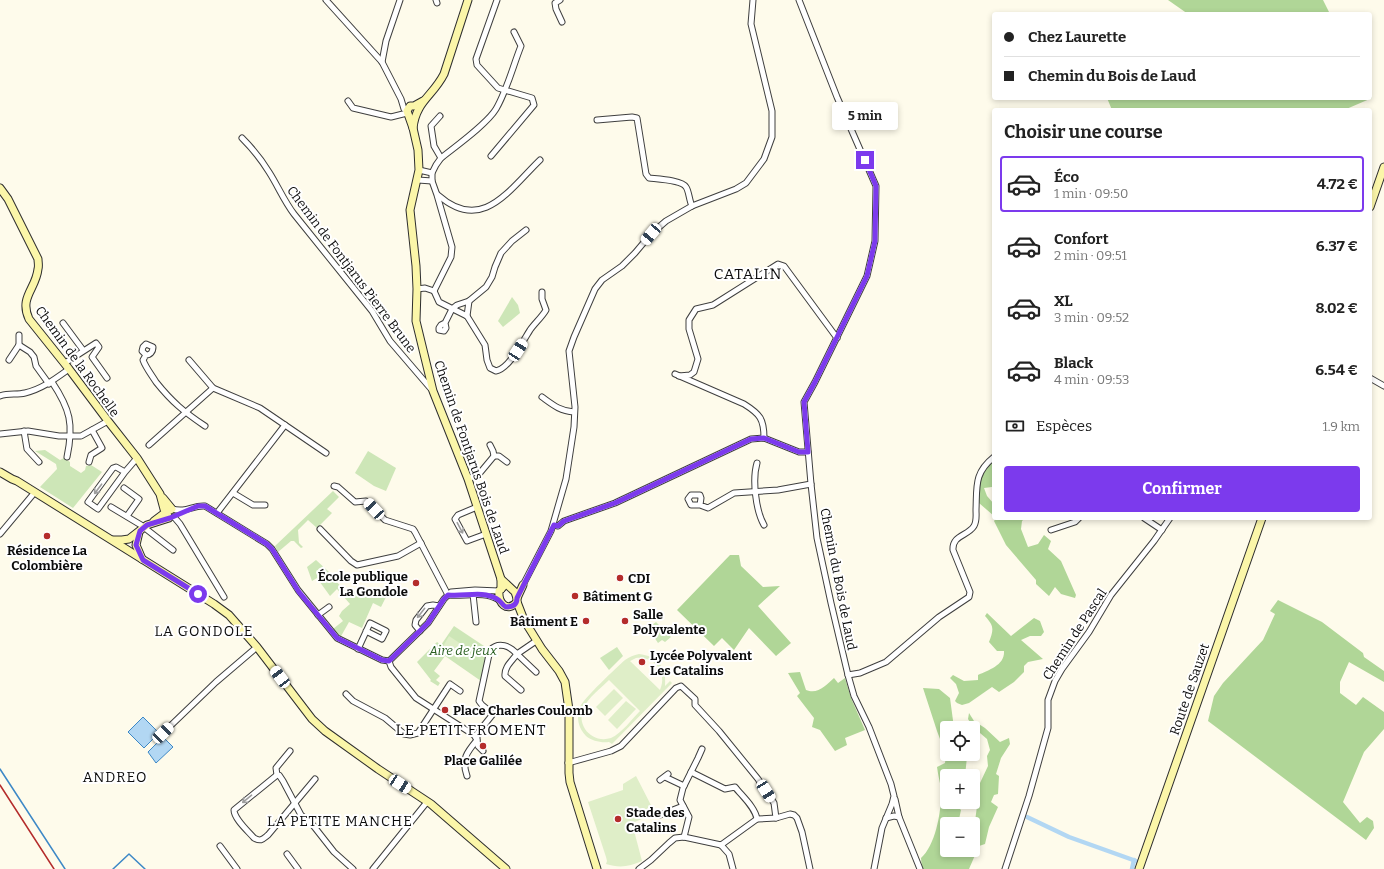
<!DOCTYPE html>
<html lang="fr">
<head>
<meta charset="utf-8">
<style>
	body { margin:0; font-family:Bitter,serif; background:#f2f2f2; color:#222; height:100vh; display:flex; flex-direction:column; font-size:15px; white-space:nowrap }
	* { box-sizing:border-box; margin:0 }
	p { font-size:13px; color:#767676 }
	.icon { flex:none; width:22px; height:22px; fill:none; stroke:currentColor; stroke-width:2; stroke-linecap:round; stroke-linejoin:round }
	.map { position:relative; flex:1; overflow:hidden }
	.side { position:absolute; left:992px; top:108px; width:380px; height:412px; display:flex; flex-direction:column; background:#fff; border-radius:4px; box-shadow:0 2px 6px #0003 }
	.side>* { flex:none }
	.top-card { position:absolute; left:992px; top:12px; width:380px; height:88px; border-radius:4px; box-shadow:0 2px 6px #0003; display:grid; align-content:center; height:88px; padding:0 12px; background:#fff }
	.fabs { position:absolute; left:940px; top:721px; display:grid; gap:8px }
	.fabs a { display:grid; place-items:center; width:40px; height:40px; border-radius:4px; background:#fff; box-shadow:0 2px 6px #0003; font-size:20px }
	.end { position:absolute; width:18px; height:18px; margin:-9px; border:5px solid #7c3aed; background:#fff; box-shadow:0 0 0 2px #fff }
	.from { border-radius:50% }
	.bubble { position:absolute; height:28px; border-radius:4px; background:#fff; box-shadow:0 2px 6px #0003; font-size:13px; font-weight:700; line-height:28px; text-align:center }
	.car { position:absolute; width:12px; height:24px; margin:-12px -6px; border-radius:5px; box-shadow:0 0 3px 1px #0007; background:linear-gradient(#fff 24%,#345 0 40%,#fff 0 76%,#345 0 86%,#fff 0) }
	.top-card b { display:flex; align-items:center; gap:14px; height:38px; font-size:15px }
	.top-card b+b { border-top:1px solid #e0e0e0 }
	.top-card i { width:10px; height:10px; background:#222 }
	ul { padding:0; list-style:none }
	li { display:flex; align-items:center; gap:12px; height:56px; margin:0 8px 6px; padding:0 4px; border:2px solid transparent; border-radius:4px }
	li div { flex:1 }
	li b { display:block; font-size:15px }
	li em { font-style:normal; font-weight:700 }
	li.on { border-color:#7c3aed }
	li>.icon { width:36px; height:36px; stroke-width:1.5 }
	h2 { padding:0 12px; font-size:18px; line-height:48px }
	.pay { display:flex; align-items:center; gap:10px; height:44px; padding:0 12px; font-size:15px }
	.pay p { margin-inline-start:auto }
	.cta { display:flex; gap:8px; margin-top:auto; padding:8px 12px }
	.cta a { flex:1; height:46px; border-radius:4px; background:#7c3aed; color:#fff; font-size:16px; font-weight:700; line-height:46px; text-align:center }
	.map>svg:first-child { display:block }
	.green { fill:#cde6b7 }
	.forest { fill:#b0d697 }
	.pitch { fill:#dfeec8; fill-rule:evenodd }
	.water { fill:#b2d7f3; stroke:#3d88c6 }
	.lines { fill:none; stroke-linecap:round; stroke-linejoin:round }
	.stream { stroke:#3d88c6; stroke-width:1.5 }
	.canal { stroke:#b2d7f3; stroke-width:4.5 }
	.street-casing { stroke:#3f3f3f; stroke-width:7 }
	.secondary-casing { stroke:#2e2e2e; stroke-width:9 }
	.street { stroke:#fff; stroke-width:5 }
	.secondary { stroke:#fbf6a9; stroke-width:7 }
	.rail { stroke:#b42c2b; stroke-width:1.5 }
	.oneway { stroke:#9e9e9e }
	.route { stroke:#7c3aed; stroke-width:5 }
	.poi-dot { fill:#b42c2b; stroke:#fff; stroke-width:1.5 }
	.labels { text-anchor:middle; stroke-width:4; stroke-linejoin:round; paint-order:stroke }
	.street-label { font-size:13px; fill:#0c0c0c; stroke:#fff }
	.poi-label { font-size:13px; font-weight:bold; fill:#0c0c0c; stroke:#fff; text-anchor:start }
	.park-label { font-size:13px; font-style:italic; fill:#295f20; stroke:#fff }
	.neighbourhood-label { font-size:14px; letter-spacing:1px; fill:#0c0c0c; stroke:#fff }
	.quarter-label { font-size:15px; letter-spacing:1px; fill:#0c0c0c; stroke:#fff }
</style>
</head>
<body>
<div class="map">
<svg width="1384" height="869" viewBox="0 0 1384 869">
	<rect width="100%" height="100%" fill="#fefbeb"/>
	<g class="green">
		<path d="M512,297L518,305L520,313L503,327L498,321Z"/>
		<path d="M45,450L60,460L64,458L70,462V466L81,473L85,470L86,466L91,465L102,472L73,508L40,487L57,469L56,464L35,451Z"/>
		<path d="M368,451L396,468L386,491L374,486L355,473Z"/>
		<path d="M333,491L339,497L327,509L332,513L317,528L308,520L298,530L299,543L303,547L301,548L294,541H291L278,552L275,546Z"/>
		<path d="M316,560L329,572L330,575L350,596L360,586H364L367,598L386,597L381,607L373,603L362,628L349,622L340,638L333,629L343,621L339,616L342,611L350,604L337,589L330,596L317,578L312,581L307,567Z"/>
		<path d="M656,622L671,637L665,642L662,640L658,643L648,628Z"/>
		<path d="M454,626L487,648L481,681L445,656L434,671L440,676L436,680L440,683L438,686L430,681L431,680L417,662L437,642L441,645Z"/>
		<path d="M617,647L623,656L609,670L600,658Z"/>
	</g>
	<g class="forest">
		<path d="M1168,0H1323L1330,14H1188Z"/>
		<path d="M1370,93L1372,98L1344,110H1112L1107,98H1370Z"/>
		<path d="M994,459V488L992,487L984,488L987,496L994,504V516L979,503V481L983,471Z"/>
		<path d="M996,518H1033L1031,519L1025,518L1022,521L1021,529L1028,547L1038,544L1044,535L1051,541L1048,549L1061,561L1076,595L1075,598L1061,594L1055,587L1049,596L1036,584V580L1006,545L994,521Z"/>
		<path d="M730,555H739L741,566L763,587L780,586L758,606L791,643L776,656L749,628L734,650L722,638L714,646L677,610Z"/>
		<path d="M1278,600L1322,622L1363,653L1364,657L1384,671V682L1349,662L1340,682V693L1356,705L1363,697L1384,712V729L1364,752L1343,802L1360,823L1367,817L1373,821L1374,828L1366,840L1208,721L1214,696L1223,683L1263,640L1275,614L1270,611Z"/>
		<path d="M987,613L1011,636L1034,618L1040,621L1044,632L1041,636H1030L1021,640L1043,659L1028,662L1024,666V672L1014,682L999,692L992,687L969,703L962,705L957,703L955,701L959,693L956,684L950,678L953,675L964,681L978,680V675C989,670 1005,665 1004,651H997L989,642C994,629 994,626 985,616Z"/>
		<path d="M800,672L806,690C818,695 826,685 834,678L838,683L845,678L851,698L865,730L845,738L847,745L835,751L820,730L812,727L814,718L797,696L800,693L788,673Z"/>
		<path d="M923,688L939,689L950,698L954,728H947V754H965L967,757L965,776H947V802H959L958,807L961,810L958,824H947V845L944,848L951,854L955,853L957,850H973V837L980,783L988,766L987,756L990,750L987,739L973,727L968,719L969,713L974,721L985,728L1000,742L1009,738L1010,744L1001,758L996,774L999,776L998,794L994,795L991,802L998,807L989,827L985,844L979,846L969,869H922L921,858C936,845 942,809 941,789C940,782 938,775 937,767L945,763L946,755L937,731Z"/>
	</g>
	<g class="pitch">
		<path d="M449,636L467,648L459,659L442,648Z"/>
		<path d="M639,654C657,656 667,667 665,686L670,681L672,683L612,744L609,742C601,743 592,741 586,736C578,728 576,717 580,707C583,699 617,667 625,660C629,657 634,655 639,654ZM636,658C654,656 668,672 660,690L630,661ZM609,680L640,711C633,718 621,734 611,738C592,744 575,725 584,707C588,698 602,687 609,680Z"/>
		<path d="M614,689L623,698L605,716L596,707Z"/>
		<path d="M626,701L636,709L617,729L608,720Z"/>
		<path d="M636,776L655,813L652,815L632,823L642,861C629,867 619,868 606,864L607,861L606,857L588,802L623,790V784Z"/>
	</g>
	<g class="water">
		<path d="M143,717L159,733L144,748L128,732Z"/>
		<path d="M163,737L173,747L156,763L148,752Z"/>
	</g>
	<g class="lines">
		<g class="stream">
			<path d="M0,769L65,869"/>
			<path d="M113,869L129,854L145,869"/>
		</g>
		<g class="canal">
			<path d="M1027,817L1069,837L1136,861"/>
			<path d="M1132,869L1134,860"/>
		</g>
		<defs>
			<g id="street">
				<path d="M326,0L382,62L401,99L404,109L407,111"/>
				<path d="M436,0L437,3"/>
				<path d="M560,0L555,3L556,9L562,22"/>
				<path d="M799,0L837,97L876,186L875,241L867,276L815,382L804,402L811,484L817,538L831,603L848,675L854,696L869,727L891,784L894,796L892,804L882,828L874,869"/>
				<path d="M382,62L386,41L400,0"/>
				<path d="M348,101L353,108L391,117L407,113"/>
				<path d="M440,116L431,126L434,146L441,158"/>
				<path d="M597,120L632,117L637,118L646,174L649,178C657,179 682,180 686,187C689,191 689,200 692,206"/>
				<path d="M242,138C252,148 261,159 269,172C278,186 284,201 294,214L372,311L390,341L432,390"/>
				<path d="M491,156L534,105L532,98L498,88L477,65L476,59L497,0"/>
				<path d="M419,170L432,173"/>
				<path d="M418,180L432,181"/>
				<path d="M438,195C482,234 509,190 540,160"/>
				<path d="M417,289L425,288L434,291"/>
				<path d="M434,291L451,257L452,247L437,195L432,181V173L436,165L441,158C456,146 487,124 496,109C507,90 513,66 521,46L514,32"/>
				<path d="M434,291L439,302L467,316L485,345L487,360L490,368L496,371C509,369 523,341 530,330C535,323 542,317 546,310L542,299V292"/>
				<path d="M467,316L469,301"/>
				<path d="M63,323L83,350"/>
				<path d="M445,323L446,328L444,331L439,330V328L441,325L445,323L452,309L457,305L469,301L486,287L492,277L495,267L501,253L512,241L526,230"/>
				<path d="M19,335V345"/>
				<path d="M146,355C150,355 153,352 153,347L146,344L143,347L142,351L146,355L143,360C146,368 151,374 156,382C172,402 184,412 205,426"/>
				<path d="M9,360L19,345L30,352L34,357L36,366L49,384"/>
				<path d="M189,360L213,388L260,408L326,453"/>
				<path d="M65,363L96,343L99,347L92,357L107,378"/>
				<path d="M675,374L744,404C760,414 764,419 764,438"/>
				<path d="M679,376L690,375L694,372L698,359L689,329V320L696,309L713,305L778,264L784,266L837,338"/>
				<path d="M1370,378L1384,386"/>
				<path d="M52,382C70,409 74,424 67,457"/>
				<path d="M0,396C8,393 17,395 25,393C42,389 55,379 69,369"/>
				<path d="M542,397C553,405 560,411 574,412"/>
				<path d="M24,431L27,449L39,462"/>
				<path d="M0,434L28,431L59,436H81L108,421"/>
				<path d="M149,445L213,388"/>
				<path d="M494,456H499L507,462"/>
				<path d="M89,462L91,455L102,448L92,430"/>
				<path d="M757,463C752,480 756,511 764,525"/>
				<path d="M125,472L116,467L113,468L88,502L98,509L125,472L137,458"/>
				<path d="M468,479L479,474L494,456L493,451L490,445"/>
				<path d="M334,486L338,487L355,502L366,501L385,520L413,529L415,532L448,595"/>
				<path d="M124,488L139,499L127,516"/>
				<path d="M233,493L253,505H265"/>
				<path d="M700,505L701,498L700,495H691L688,499L691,505H700L708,508L734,493L778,490L811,484"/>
				<path d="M111,507L141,525L173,550"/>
				<path d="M477,507L458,515L455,519L467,541L486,534"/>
				<path d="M172,509C187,513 192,505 205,506L267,544L272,549L298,590L337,638L382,660L389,661"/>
				<path d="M217,513L285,425"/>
				<path d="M174,517L180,524L224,597"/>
				<path d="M1144,518L1162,530"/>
				<path d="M554,525L558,526L564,521L615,503L751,439L764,438L799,452H808"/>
				<path d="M320,529L351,561L357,565L398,556L421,543"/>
				<path d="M1051,530L1075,522L1079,518"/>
				<path d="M0,534L35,492"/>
				<path d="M523,585L551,531L566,479L574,427L575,407L569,351L574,337L595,289L602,280L622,266L635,253L651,234L666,221L692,206L736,189L746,183L764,159L772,137V111L751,24L753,0"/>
				<path d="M473,594L476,622"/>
				<path d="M448,595C465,597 483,590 499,600"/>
				<path d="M318,615L329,607"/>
				<path d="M420,631L415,625L416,620L427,606L433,605L439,606"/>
				<path d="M358,649L370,623L386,631L382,639L366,631"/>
				<path d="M389,661L428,623L444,599L451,592L475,590L499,591"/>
				<path d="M389,661L391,667L416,698L474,735L477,740L478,746L483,751"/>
				<path d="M848,675L860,673L886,662L939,617L969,597L970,592L953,550C952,535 968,536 974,526C977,521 976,515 976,510C977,486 974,473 994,457"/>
				<path d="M521,690L505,676C504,667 512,661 517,654L536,672"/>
				<path d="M346,694L353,701L385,718L404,734L410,735L418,733L450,684L460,691"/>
				<path d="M163,733L216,682L257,647"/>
				<path d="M290,751L276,768L277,775H279L283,781L301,815L312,824L334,852L353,869"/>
				<path d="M568,763L611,751L621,746L676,688L681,686L695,699V705L719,731L758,779L774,803L776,818"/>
				<path d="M691,772L725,789L735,787C742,796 755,807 757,819"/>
				<path d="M277,775L234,810C234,819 249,832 254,838C261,842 263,839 268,835L315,779"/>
				<path d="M467,776C461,759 467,752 477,740V734L493,714L482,705L479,701L490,650C499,641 510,646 517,654L536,641"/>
				<path d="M665,777L684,786"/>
				<path d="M660,780L668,774"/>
				<path d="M895,799L899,817"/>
				<path d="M660,815L683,806"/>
				<path d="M886,818L894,816L899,817L920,869"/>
				<path d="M684,837L689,817L680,800L683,788L698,758L702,749"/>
				<path d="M721,845L757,819L776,818L790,814L794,815L797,818L802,832L810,869"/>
				<path d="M721,845L729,854L733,869"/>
				<path d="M220,846L237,869"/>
				<path d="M287,854L298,869"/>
				<path d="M373,869L427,802"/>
				<path d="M639,869L651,860L669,843L675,838L684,837L721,845"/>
				<path d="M1005,869L1029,796L1048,728V700L1055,681L1062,669L1089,632L1111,595L1154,541L1170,518"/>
			</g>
			<g id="secondary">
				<path d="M423,101L414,106H410L407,111L413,128L418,150L419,170L410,210L416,266L417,289L416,321L433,391L468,479L501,579V589"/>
				<path d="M413,128C416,101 433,96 444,74L468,0"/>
				<path d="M0,188L8,199L38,259C38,262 39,266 38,269C36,289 19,297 29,319L69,369L108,421L137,458L160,494L164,509L169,518L147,525L129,539L122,540H113"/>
				<path d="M1370,207L1384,167"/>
				<path d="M0,472L12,479L17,481L214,604L229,615L257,647L312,719L325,731L378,769L431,804L506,869"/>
				<path d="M154,521L166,512L172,509L163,498"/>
				<path d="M139,532L136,545L142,559"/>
				<path d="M501,579L515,592L517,598V602L524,620L542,649L559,671L565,682L569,710V773L570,782L597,869"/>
				<path d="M503,587L499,591C498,603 507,613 517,602"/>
				<path d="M517,598L523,585"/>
				<path d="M1139,869L1262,518"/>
			</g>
		</defs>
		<use href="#street" class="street-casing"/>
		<use href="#secondary" class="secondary-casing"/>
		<use href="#street" class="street"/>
		<use href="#secondary" class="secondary"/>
		<path class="rail" d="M0,785L54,869"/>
	</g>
	<defs><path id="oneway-shaft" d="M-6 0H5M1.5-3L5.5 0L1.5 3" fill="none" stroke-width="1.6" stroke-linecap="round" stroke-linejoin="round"/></defs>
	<g class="oneway">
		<use href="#oneway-shaft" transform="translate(98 489) rotate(127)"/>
		<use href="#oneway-shaft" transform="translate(460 528) rotate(62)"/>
		<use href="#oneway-shaft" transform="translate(421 613) rotate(128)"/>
		<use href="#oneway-shaft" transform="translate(247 799) rotate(140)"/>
	</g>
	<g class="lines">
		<path class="route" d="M198,594L143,560L136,545L140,531L147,525L170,518L198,506H205L267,544L272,549L299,592L337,638L382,660L389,661L428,623L444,599L448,595C464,597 482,590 497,599C501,601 502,605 506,607C513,607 517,604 517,598L554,525L558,526L564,521L615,503L751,439L764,438L799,452H808L804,402L815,382L867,276L875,241L876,186L865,160"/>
	</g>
	<g class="poi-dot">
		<circle cx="47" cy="536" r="4"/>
		<circle cx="620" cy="578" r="4"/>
		<circle cx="416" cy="583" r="4"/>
		<circle cx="575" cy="596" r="4"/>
		<circle cx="586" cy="621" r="4"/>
		<circle cx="625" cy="621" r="4"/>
		<circle cx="642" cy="662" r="4"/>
		<circle cx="445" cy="710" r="4"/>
		<circle cx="483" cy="746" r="4"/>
		<circle cx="618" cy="819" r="4"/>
	</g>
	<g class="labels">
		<g class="street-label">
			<text transform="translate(352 269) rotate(53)" y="5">Chemin de Fontjarus Pierre Brune</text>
			<text transform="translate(78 361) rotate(54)" y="5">Chemin de la Rochelle</text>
			<text transform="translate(472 457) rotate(71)" y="5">Chemin de Fontjarus Bois de Laud</text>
			<text transform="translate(839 579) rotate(79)" y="5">Chemin du Bois de Laud</text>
			<text transform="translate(1074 634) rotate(-57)" y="5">Chemin de Pascal</text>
			<text transform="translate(1189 689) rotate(-71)" y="5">Route de Sauzet</text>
		</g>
		<g class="poi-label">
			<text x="47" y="555" text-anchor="middle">Résidence La<tspan x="47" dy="15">Colombière</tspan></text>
			<text x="408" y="581" text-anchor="end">École publique<tspan x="408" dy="15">La Gondole</tspan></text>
			<text x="628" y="583">CDI</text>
			<text x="583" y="601">Bâtiment G</text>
			<text x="633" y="619">Salle<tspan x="633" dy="15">Polyvalente</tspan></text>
			<text x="578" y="626" text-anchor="end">Bâtiment E</text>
			<text x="650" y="660">Lycée Polyvalent<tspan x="650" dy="15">Les Catalins</tspan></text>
			<text x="453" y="715">Place Charles Coulomb</text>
			<text x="483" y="765" text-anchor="middle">Place Galilée</text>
			<text x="626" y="817">Stade des<tspan x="626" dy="15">Catalins</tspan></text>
		</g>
		<g class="park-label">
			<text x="463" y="655">Aire de jeux</text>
		</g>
		<g class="neighbourhood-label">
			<text x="204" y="636">LA GONDOLE</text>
			<text x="115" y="782">ANDREO</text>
			<text x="340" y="826">LA PETITE MANCHE</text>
		</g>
		<g class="quarter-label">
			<text x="748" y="279">CATALIN</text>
			<text x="471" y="735">LE PETIT FROMENT</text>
		</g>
	</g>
</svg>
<div class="fabs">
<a><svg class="icon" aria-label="locate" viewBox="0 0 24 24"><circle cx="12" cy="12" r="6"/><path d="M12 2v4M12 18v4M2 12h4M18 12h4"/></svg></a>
<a>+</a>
<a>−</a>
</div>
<i class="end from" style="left:198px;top:594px"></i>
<i class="end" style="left:865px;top:160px"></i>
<div class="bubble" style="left:832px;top:102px;width:66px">5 min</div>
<i class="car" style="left:651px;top:234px;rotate:220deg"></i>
<i class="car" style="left:518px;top:350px;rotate:33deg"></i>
<i class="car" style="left:374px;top:509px;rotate:317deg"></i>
<i class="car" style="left:280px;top:677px;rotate:323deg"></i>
<i class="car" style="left:163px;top:733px;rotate:46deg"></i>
<i class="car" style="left:400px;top:784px;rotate:123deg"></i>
<i class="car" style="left:766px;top:791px;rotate:148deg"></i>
<div class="top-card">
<b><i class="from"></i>Chez Laurette</b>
<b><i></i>Chemin du Bois de Laud</b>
</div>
<section class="side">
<h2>Choisir une course</h2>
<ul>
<li class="on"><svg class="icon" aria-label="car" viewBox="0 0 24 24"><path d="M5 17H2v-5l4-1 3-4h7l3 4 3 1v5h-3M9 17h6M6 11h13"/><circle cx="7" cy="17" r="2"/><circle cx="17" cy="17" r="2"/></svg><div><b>Éco</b><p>1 min · 09:50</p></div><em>4.72 €</em></li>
<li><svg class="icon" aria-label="car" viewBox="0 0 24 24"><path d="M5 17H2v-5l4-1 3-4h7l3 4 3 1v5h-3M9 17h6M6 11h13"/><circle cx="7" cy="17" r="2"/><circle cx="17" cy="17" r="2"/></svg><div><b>Confort</b><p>2 min · 09:51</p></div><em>6.37 €</em></li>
<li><svg class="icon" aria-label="car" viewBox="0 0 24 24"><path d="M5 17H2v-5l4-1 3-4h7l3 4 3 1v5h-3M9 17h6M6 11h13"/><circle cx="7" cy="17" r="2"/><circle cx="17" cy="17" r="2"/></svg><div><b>XL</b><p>3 min · 09:52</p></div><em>8.02 €</em></li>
<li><svg class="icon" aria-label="car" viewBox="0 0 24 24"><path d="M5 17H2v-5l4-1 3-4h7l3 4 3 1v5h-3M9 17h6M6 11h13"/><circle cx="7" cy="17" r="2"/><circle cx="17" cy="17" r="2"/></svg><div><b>Black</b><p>4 min · 09:53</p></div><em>6.54 €</em></li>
</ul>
<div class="pay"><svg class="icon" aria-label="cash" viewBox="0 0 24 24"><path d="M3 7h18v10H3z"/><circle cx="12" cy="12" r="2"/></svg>Espèces<p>1.9 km</p></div>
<div class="cta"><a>Confirmer</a></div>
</section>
</div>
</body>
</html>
